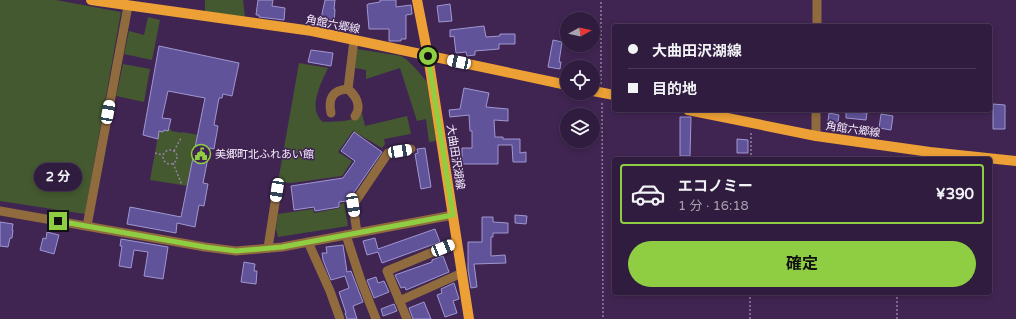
<!DOCTYPE html>
<html lang="ja">
<head>
<meta charset="utf-8">
<style>
	body { margin:0; font-family:"Varela Round","Noto Sans JP",sans-serif; background:#382545; color:#f1f3f6; height:100vh; display:flex; flex-direction:column; font-size:15px; white-space:nowrap }
	* { box-sizing:border-box; margin:0 }
	p { font-size:13px; color:#a8a1b0 }
	.icon { flex:none; width:22px; height:22px; fill:none; stroke:currentColor; stroke-width:2; stroke-linecap:round; stroke-linejoin:round }
	.map { position:relative; flex:1; overflow:hidden }
	.panel { position:absolute; left:612px; top:157px; width:380px; height:138px; display:flex; flex-direction:column; background:#301c3e; border-radius:4px; box-shadow:0 2px 6px #0003,0 0 0 1px #4b3a58 }
	.panel>* { flex:none }
	.guide { position:absolute; left:612px; top:24px; width:380px; height:88px; border-radius:4px; box-shadow:0 2px 6px #0003,0 0 0 1px #4b3a58; display:grid; align-content:center; height:88px; padding:0 16px; background:#301c3e }
	.needle { width:26px; rotate:82deg }
	.fabs { position:absolute; left:560px; top:12px; display:grid; gap:8px }
	.fabs a { display:grid; place-items:center; width:40px; height:40px; border-radius:50%; background:#301c3e; box-shadow:0 2px 6px #0003,0 0 0 1px #4b3a58; font-size:20px }
	.end { position:absolute; width:18px; height:18px; margin:-9px; border:5px solid #8fcd42; background:#111; box-shadow:0 0 0 2px #111 }
	.from { border-radius:50% }
	.bubble { position:absolute; height:28px; border-radius:14px; background:#301c3e; box-shadow:0 2px 6px #0003,0 0 0 1px #4b3a58; font-size:13px; font-weight:700; line-height:28px; text-align:center }
	.car { position:absolute; width:12px; height:24px; margin:-12px -6px; border-radius:5px; box-shadow:0 0 3px 1px #0007; background:linear-gradient(#fff 24%,#345 0 40%,#fff 0 76%,#345 0 86%,#fff 0) }
	.guide b { display:flex; align-items:center; gap:14px; height:38px; font-size:15px }
	.guide b+b { border-top:1px solid #4b3a58 }
	.guide i { width:10px; height:10px; background:#f1f3f6 }
	ul { padding:7px 0 0; list-style:none }
	li { display:flex; align-items:center; gap:12px; height:60px; margin:0 8px 6px; padding:0 8px; border:2px solid transparent; border-radius:4px }
	li div { flex:1 }
	li b { display:block; font-size:15px }
	li em { font-style:normal; font-weight:700 }
	li.on { border-color:#8fcd42 }
	li>.icon { width:36px; height:36px; stroke-width:1.5 }
	.cta { display:flex; gap:8px; margin-top:auto; padding:8px 16px }
	.cta a { flex:1; height:46px; border-radius:24px; background:#8fcd42; color:#111; font-size:16px; font-weight:700; line-height:46px; text-align:center }
	.map>svg:first-child { display:block }
	.green { fill:#44592f }
	.building { fill:#60539a; stroke:#9f97d0 }
	.lines { fill:none; stroke-linecap:round; stroke-linejoin:round }
	.path { stroke:#9380a0; stroke-width:1.5; stroke-dasharray:2 2; stroke-linecap:butt }
	.minor { stroke:#906b3e; stroke-width:9 }
	.major { stroke:#eca035; stroke-width:10 }
	.route { stroke:#8fcd42; stroke-width:5 }
	.labels { text-anchor:middle; stroke-width:3; stroke-linejoin:round; paint-order:stroke }
	.street-label { font-size:11px; fill:#f7edff; stroke:#402552 }
	.poi-label { font-size:11px; fill:#f7edff; stroke:#402552; text-anchor:start }
</style>
</head>
<body>
<div class="map">
<svg width="1016" height="319" viewBox="0 0 1016 319">
	<rect width="100%" height="100%" fill="#402552"/>
	<g class="green">
		<path d="M0,0H56L121,12L85,214L0,201Z"/>
		<path d="M205,0H243L245,17L205,12Z"/>
		<path d="M148,17L160,20L152,60L124,54L129,31L144,35Z"/>
		<path d="M357,49L401,56L407,60L417,70L427,82L436,141L429,142L426,119L417,121L400,68L366,79V70L355,68Z"/>
		<path d="M299,63L328,68C321,83 307,109 323,122C337,121 352,123 362,113L365,126L407,116L411,134L384,139L385,144L382,148L353,131L338,152L352,161L342,176L291,183L278,182Z"/>
		<path d="M123,64L150,69L144,102L116,96Z"/>
		<path d="M164,128L171,129V131L182,133V132L198,135L188,186L150,180L159,131L163,132Z"/>
		<path d="M344,203L348,226L278,237L276,229L278,214L313,209L314,213L340,208V204Z"/>
	</g>
	<g class="building">
		<path d="M258,0H273L272,6L285,8L284,20L259,17V15H256Z"/>
		<path d="M325,0H335L334,9H335L334,25L320,23Z"/>
		<path d="M380,0H396V7L411,5L412,14L406,15V39H401V41H389V29H369L367,5L368,4L380,2Z"/>
		<path d="M450,4L452,21L439,22L437,6Z"/>
		<path d="M484,26L486,37L500,36V34H515V44H499V49L475,51V55L467,56L466,52L456,53L454,36L450,37V30Z"/>
		<path d="M553,40L562,42L559,62H561L560,69L548,67Z"/>
		<path d="M159,46L239,63L232,96L223,94L222,98H219L214,125L218,126L214,149L210,148L203,183L208,184L204,206L199,205L195,227L177,223L176,233L127,224L130,207L181,217L205,98L168,91L162,118L171,119L168,131L164,130L163,132L159,131L158,139L143,135Z"/>
		<path d="M311,50L333,53L331,66L308,62Z"/>
		<path d="M464,88L489,93L486,107L508,109V121L494,120L495,137H503V139H520V153L526,152V162H513L512,145H498V164H462V148H472V131H470L469,115L450,117L449,110L460,109Z"/>
		<path d="M993,104L1005,105V129H993Z"/>
		<path d="M846,111L867,113L866,120L846,118Z"/>
		<path d="M829,113L839,115L837,130L827,129Z"/>
		<path d="M881,114L893,116L891,130L879,128Z"/>
		<path d="M680,117H691L690,156H680Z"/>
		<path d="M354,132L382,152L348,201L339,202V207L315,211L314,207L294,210L291,186L343,178L355,161L341,151Z"/>
		<path d="M737,139L748,140V153H737Z"/>
		<path d="M425,148L431,187L421,189L415,154L418,153L417,149Z"/>
		<path d="M515,215L527,216L526,224L515,223Z"/>
		<path d="M482,217H493V222L508,223V233H493V237H491V256L505,255L506,263L474,264L477,287L471,288L468,270V242H482Z"/>
		<path d="M0,222L13,224L12,230H13L12,238H10L8,247L0,246Z"/>
		<path d="M435,229L440,242L382,263L378,252L367,255L363,241L375,238L378,249Z"/>
		<path d="M47,232L59,235L54,254L40,250L43,238L46,239Z"/>
		<path d="M121,239L168,247L163,279L144,276L148,252L134,250L131,268L119,266L122,246H120Z"/>
		<path d="M343,245L347,272L351,271L363,302L353,306L357,319H347L345,313H346L339,292L349,288L345,276L331,280L323,260L322,253H327L326,247Z"/>
		<path d="M443,256L449,272L406,290L405,287L401,288L395,275L432,262V260Z"/>
		<path d="M244,262L255,264L254,271H257L256,284L241,282Z"/>
		<path d="M376,277L378,283L384,281L389,292L374,298L367,280Z"/>
		<path d="M454,283L459,299L453,301L457,313L445,317L437,295L442,293L441,289Z"/>
		<path d="M424,302L431,319H413L409,308Z"/>
		<path d="M394,304L397,311L383,316L381,309Z"/>
	</g>
	<g class="lines">
		<g class="path">
			<path d="M601,84V0"/>
			<path d="M602,103L603,319"/>
			<circle cx="170" cy="157" r="7"/>
			<path d="M174,151L181,138"/>
			<path d="M155,153L163,155"/>
			<path d="M751,159V133"/>
			<path d="M173,163L182,185"/>
			<path d="M897,293V319"/>
			<path d="M750,319V293"/>
		</g>
		<g class="minor">
			<path d="M817,26V0"/>
			<path d="M354,40L348,89C356,96 362,106 355,116"/>
			<path d="M331,113C328,99 332,90 348,89"/>
			<path d="M816,136V110"/>
			<path d="M0,211L205,247L236,251L282,247L453,215"/>
			<path d="M87,226L128,6"/>
			<path d="M357,233L353,205L388,153L411,149"/>
			<path d="M346,235L361,281L376,319"/>
			<path d="M308,242L330,291L340,319"/>
			<path d="M268,248L277,190"/>
			<path d="M399,301L462,273"/>
			<path d="M407,319L387,271L457,242"/>
		</g>
		<g class="major">
			<path d="M91,0L312,31L567,85"/>
			<path d="M417,0L428,56L469,319"/>
			<path d="M593,91L614,95"/>
			<path d="M688,110L816,136L930,152L1016,161"/>
		</g>
	</g>
	<g class="lines">
		<path class="route" d="M58,221L205,247L236,251L282,247L453,215L428,56"/>
	</g>
	<defs>
		<symbol id="civic-ring" viewBox="-11 -11 22 22"><circle r="9.5" fill="#402552" stroke="#8fcd42" stroke-width="1.5"/><path d="M-.6-6.5H3V-4.5H.6V-3L4-1V1h2V6H-6V1h2V-1L-.6-3ZM-1.2 2.5V6h2.4V2.5Z" fill="#8fcd42"/></symbol>
	</defs>
	<g fill-rule="evenodd">
		<use href="#civic-ring" x="190" y="143" width="22" height="22"/>
	</g>
	<g class="labels">
		<g class="street-label">
			<text transform="translate(333 24) rotate(11)" y="4">角館六郷線</text>
			<text transform="translate(853 129) rotate(8)" y="4">角館六郷線</text>
			<text transform="translate(456 157) rotate(81)" y="4">大曲田沢湖線</text>
		</g>
		<g class="poi-label">
			<text x="215" y="158">美郷町北ふれあい館</text>
		</g>
	</g>
</svg>
<div class="fabs">
<a><svg class="needle" viewBox="-14 -14 28 28"><path d="M0-13l5 13h-10z" fill="#e53935"/><path d="M0 13l5-13h-10z" fill="#a8a1b0"/></svg></a>
<a><svg class="icon" aria-label="locate" viewBox="0 0 24 24"><circle cx="12" cy="12" r="6"/><path d="M12 2v4M12 18v4M2 12h4M18 12h4"/></svg></a>
<a><svg class="icon" aria-label="layers" viewBox="0 0 24 24"><path d="M12 4l9 5-9 5-9-5zM3 14l9 5 9-5"/></svg></a>
</div>
<i class="end from" style="left:428px;top:56px"></i>
<i class="end" style="left:58px;top:221px"></i>
<div class="bubble" style="left:34px;top:163px;width:48px">2 分</div>
<i class="car" style="left:459px;top:62px;rotate:282deg"></i>
<i class="car" style="left:108px;top:112px;rotate:10deg"></i>
<i class="car" style="left:400px;top:151px;rotate:81deg"></i>
<i class="car" style="left:277px;top:190px;rotate:189deg"></i>
<i class="car" style="left:353px;top:205px;rotate:171deg"></i>
<i class="car" style="left:443px;top:248px;rotate:68deg"></i>
<div class="guide">
<b><i class="from"></i>大曲田沢湖線</b>
<b><i></i>目的地</b>
</div>
<section class="panel">
<ul>
<li class="on"><svg class="icon" aria-label="car" viewBox="0 0 24 24"><path d="M5 17H2v-5l4-1 3-4h7l3 4 3 1v5h-3M9 17h6M6 11h13"/><circle cx="7" cy="17" r="2"/><circle cx="17" cy="17" r="2"/></svg><div><b>エコノミー</b><p>1 分 · 16:18</p></div><em>¥390</em></li>
</ul>
<div class="cta"><a>確定</a></div>
</section>
</div>
</body>
</html>
